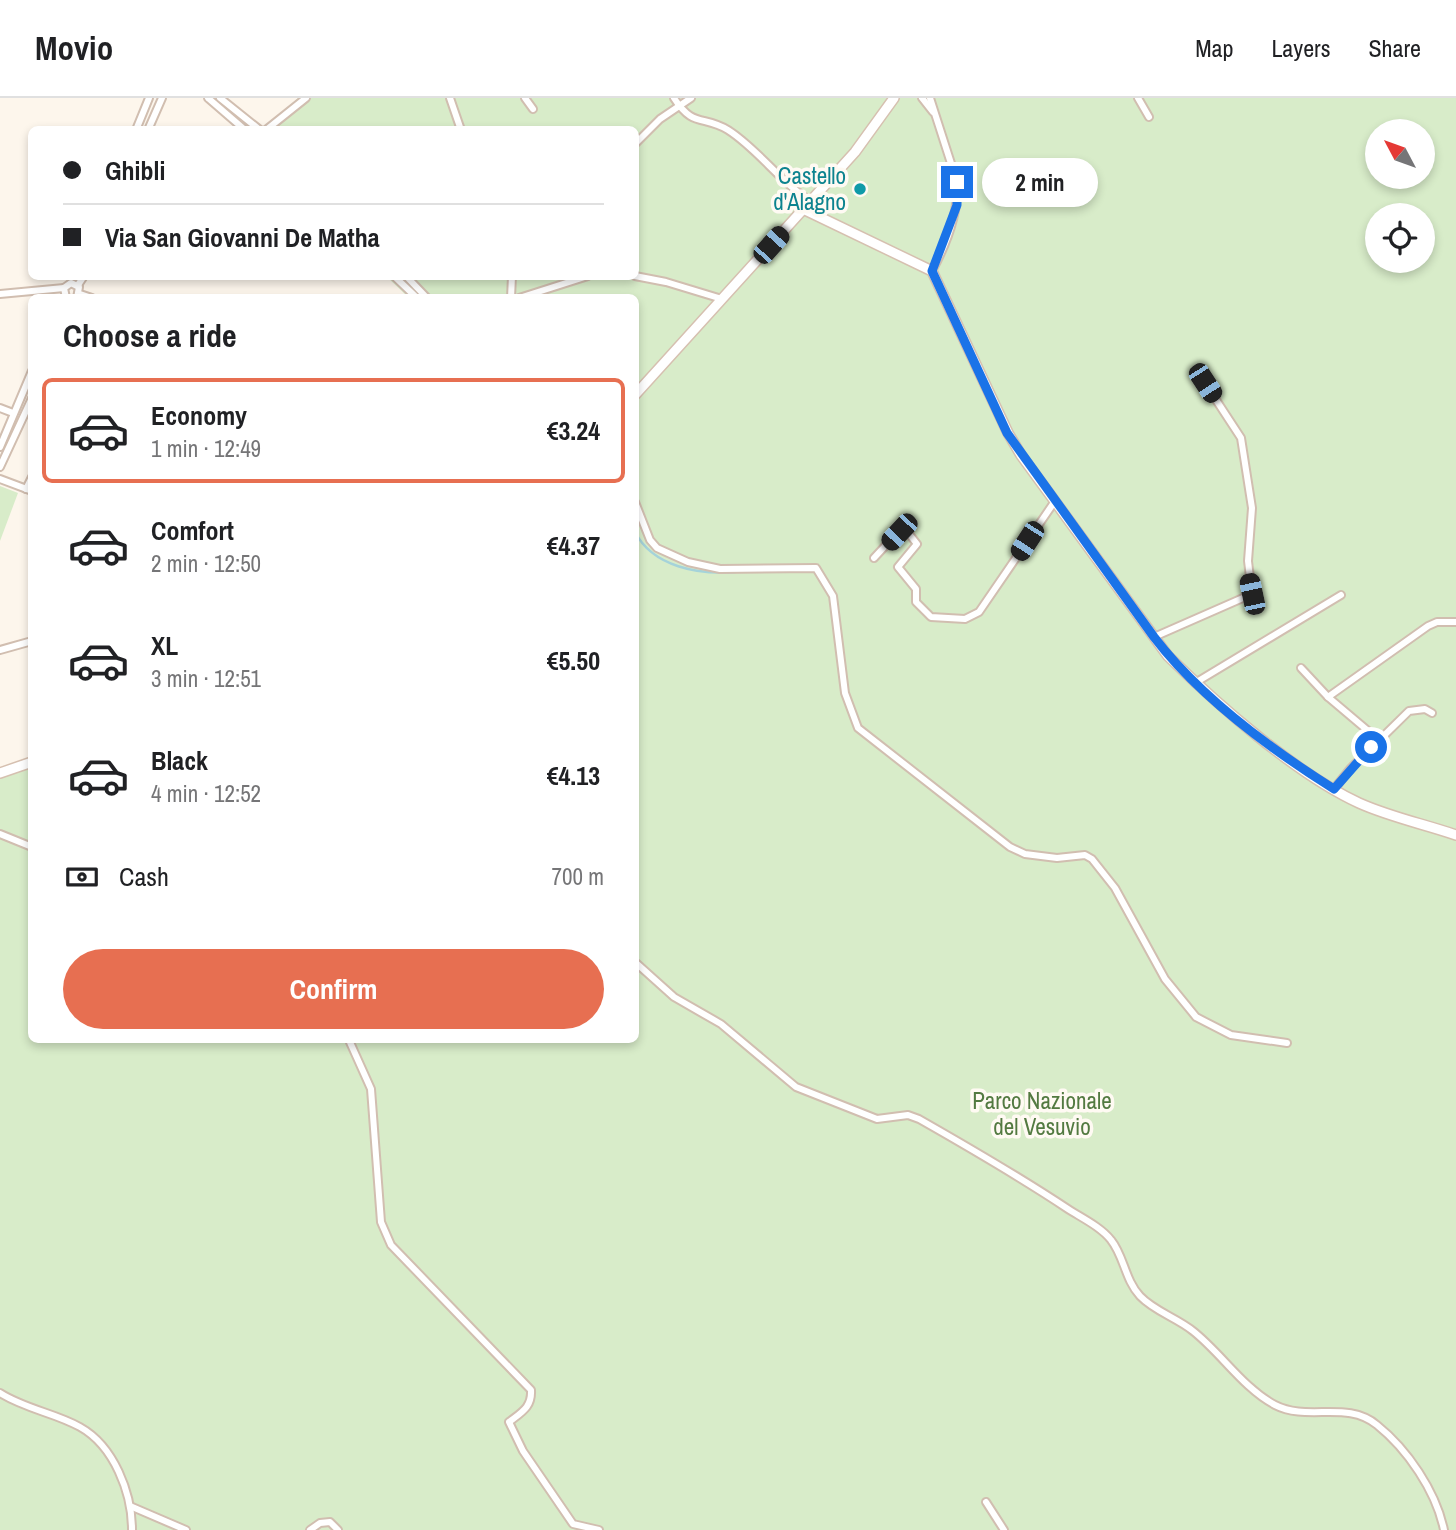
<!DOCTYPE html>
<html lang="en">
<head>
<meta charset="utf-8">
<style>
	body { margin:0; font-family:"Archivo Narrow",sans-serif; background:#f2f2f2; color:#202124; height:100vh; display:flex; flex-direction:column; font-size:26px; white-space:nowrap }
	* { box-sizing:border-box; margin:0 }
	p { font-size:23px; color:#757577 }
	.icon { flex:none; width:38px; height:38px; fill:none; stroke:currentColor; stroke-width:2; stroke-linecap:round; stroke-linejoin:round }
	.map { position:relative; flex:1; overflow:hidden }
	.sheet { position:absolute; left:28px; top:196px; width:611px; height:749px; display:flex; flex-direction:column; background:#fff; border-radius:10px; box-shadow:0 4px 10px #0003 }
	.sheet>* { flex:none }
	.hud { position:absolute; left:28px; top:28px; width:611px; height:154px; border-radius:10px; box-shadow:0 4px 10px #0003; display:grid; align-content:center; height:154px; padding:0 35px; background:#fff }
	.needle { width:46px; rotate:311deg }
	.controls { position:absolute; left:1365px; top:21px; display:grid; gap:14px }
	.controls a { display:grid; place-items:center; width:70px; height:70px; border-radius:50%; background:#fff; box-shadow:0 4px 10px #0003; font-size:35px }
	.end { position:absolute; width:32px; height:32px; margin:-16px; border:9px solid #1a73e8; background:#fff; box-shadow:0 0 0 4px #fff }
	.from { border-radius:50% }
	.bubble { position:absolute; height:49px; border-radius:24px; background:#fff; box-shadow:0 4px 10px #0003; font-size:23px; font-weight:800; line-height:49px; text-align:center }
	.car { position:absolute; width:21px; height:42px; margin:-21px -10px; border-radius:9px; box-shadow:0 0 5px 2px #0007; background:linear-gradient(#222 24%,#8ab4d8 0 40%,#222 0 76%,#8ab4d8 0 86%,#222 0) }
	.hud b { display:flex; align-items:center; gap:24px; height:66px; font-size:26px }
	.hud b+b { border-top:2px solid #e0e0e0 }
	.hud i { width:18px; height:18px; background:#202124 }
	ul { padding:0; list-style:none }
	li { display:flex; align-items:center; gap:21px; height:105px; margin:0 14px 10px; padding:0 21px; border:4px solid transparent; border-radius:10px }
	li div { flex:1 }
	li b { display:block; font-size:26px }
	li em { font-style:normal; font-weight:800 }
	li.on { border-color:#e76f51 }
	li>.icon { width:63px; height:63px; stroke-width:1.5 }
	h2 { padding:0 35px; font-size:32px; line-height:84px }
	.pay { display:flex; align-items:center; gap:18px; height:77px; padding:0 35px; font-size:26px }
	.pay p { margin-inline-start:auto }
	.button { display:flex; gap:14px; margin-top:auto; padding:14px 35px }
	.button a { flex:1; height:80px; border-radius:42px; background:#e76f51; color:#fff; font-size:28px; font-weight:800; line-height:80px; text-align:center }
	header { display:flex; align-items:center; gap:42px; box-sizing:border-box; height:98px; padding:0 35px; background:#fff; border-bottom:2px solid #e0e0e0 }
	header strong { font-size:33px }
	nav { display:flex; gap:38px; margin-inline-start:auto; font-size:24px }
	.map>svg:first-child { display:block }
	.green { fill:#d8ecc9; fill-rule:evenodd }
	.lines { fill:none; stroke-linecap:round; stroke-linejoin:round }
	.stream { stroke:#a5d3da; stroke-width:2.5 }
	.street-casing { stroke:#d1beb0; stroke-width:10 }
	.secondary-casing { stroke:#d6c0b0; stroke-width:12 }
	.street { stroke:#fff; stroke-width:6 }
	.secondary { stroke:#fff; stroke-width:9 }
	.route { stroke:#1a73e8; stroke-width:9 }
	.culture-dot { fill:#0f9aa8; stroke:#fffaf3; stroke-width:2.5 }
	.labels { text-anchor:middle; stroke-width:7; stroke-linejoin:round; paint-order:stroke }
	.culture-label { font-size:23px; fill:#0d838f; stroke:#fffaf3; text-anchor:end }
	.park-label { font-size:23px; fill:#537a41; stroke:#fffaf3 }
</style>
</head>
<body>
<header>
<strong>Movio</strong>
<nav><a>Map</a><a>Layers</a><a>Share</a></nav>
</header>
<div class="map">
<svg width="1456" height="1432" viewBox="0 0 1456 1432">
	<rect width="100%" height="100%" fill="#fdf6ec"/>
	<g class="green">
		<path d="M298,0H1456V1432H0V672L31,661L32,942H635V200L408,199L387,179L635,178V32L267,31ZM1377,33H1423V79H1377ZM1377,117H1423V163H1377Z"/>
		<path d="M0,388L18,395L0,443Z"/>
	</g>
	<g class="lines">
		<path class="stream" d="M635,434C653,469 699,477 735,474"/>
		<defs>
			<g id="street">
				<path d="M208,0L245,32"/>
				<path d="M220,0L260,32"/>
				<path d="M450,0L461,32"/>
				<path d="M525,0L533,11"/>
				<path d="M674,0C693,30 703,17 728,32C758,51 779,83 810,103"/>
				<path d="M922,0L933,14"/>
				<path d="M930,0L957,84C959,114 946,147 932,173"/>
				<path d="M1138,0L1149,19"/>
				<path d="M136,32L149,0"/>
				<path d="M148,32L162,0"/>
				<path d="M266,32L306,0"/>
				<path d="M635,46L660,21L691,0"/>
				<path d="M394,178L417,200"/>
				<path d="M406,178L427,200"/>
				<path d="M635,178L666,184L722,201"/>
				<path d="M78,187L84,178"/>
				<path d="M0,196L64,190"/>
				<path d="M80,196L92,200"/>
				<path d="M66,200L64,190L71,185L79,189L77,200"/>
				<path d="M511,200L512,178"/>
				<path d="M519,200L588,178"/>
				<path d="M0,310L13,315"/>
				<path d="M0,349L32,273"/>
				<path d="M0,369L32,300"/>
				<path d="M0,381L32,393"/>
				<path d="M26,391L32,379"/>
				<path d="M635,404L650,442L657,450L688,464L720,471L816,470L833,498L845,595L858,630L1010,749L1025,756L1057,760L1085,757L1092,761L1115,790L1165,881L1196,919L1231,937L1287,945"/>
				<path d="M874,460L900,432H906L917,446L898,469L916,491V504L931,519L965,521L979,514L1055,403"/>
				<path d="M1154,539L1252,496L1248,463L1252,410L1241,340L1205,285"/>
				<path d="M0,552L32,543"/>
				<path d="M1301,570L1328,599L1380,643"/>
				<path d="M1195,585L1341,497"/>
				<path d="M1328,599L1428,528L1437,524H1456"/>
				<path d="M1334,691L1351,670L1409,613L1425,611L1432,615"/>
				<path d="M0,736L32,749"/>
				<path d="M635,864L674,899L721,926L796,989L877,1021L908,1017L919,1021C970,1050 1020,1079 1068,1111C1082,1120 1101,1129 1111,1142C1124,1158 1125,1182 1140,1198C1154,1213 1177,1220 1193,1233C1221,1255 1243,1290 1275,1307C1308,1324 1347,1302 1377,1327C1407,1351 1436,1393 1444,1432"/>
				<path d="M349,942L371,991L381,1124L391,1147L531,1292C532,1309 522,1314 509,1324L523,1353L573,1426L599,1432"/>
				<path d="M0,1295C25,1311 55,1315 80,1329C114,1348 132,1395 132,1432"/>
				<path d="M986,1404L1004,1432"/>
				<path d="M130,1408L186,1432"/>
				<path d="M310,1432L320,1425L330,1424L338,1432"/>
			</g>
			<g id="secondary">
				<path d="M803,111L932,173L1008,335L1021,357L1168,558C1218,607 1296,676 1359,705C1390,719 1424,726 1456,737"/>
				<path d="M635,297L855,54L894,0"/>
				<path d="M0,675L32,664"/>
			</g>
		</defs>
		<use href="#street" class="street-casing"/>
		<use href="#secondary" class="secondary-casing"/>
		<use href="#street" class="street"/>
		<use href="#secondary" class="secondary"/>
	</g>
	<g class="lines">
		<path class="route" d="M957,84V107L932,173L1007,335L1154,539C1199,598 1272,652 1334,691L1371,649"/>
	</g>
	<circle class="culture-dot" cx="860" cy="91" r="7"/>
	<g class="labels">
		<g class="culture-label">
			<text x="846" y="86">Castello<tspan x="846" dy="26">d'Alagno</tspan></text>
		</g>
		<g class="park-label">
			<text x="1042" y="1011">Parco Nazionale<tspan x="1042" dy="26">del Vesuvio</tspan></text>
		</g>
	</g>
</svg>
<div class="controls">
<a><svg class="needle" viewBox="-14 -14 28 28"><path d="M0-13l5 13h-10z" fill="#e53935"/><path d="M0 13l5-13h-10z" fill="#757577"/></svg></a>
<a><svg class="icon" aria-label="locate" viewBox="0 0 24 24"><circle cx="12" cy="12" r="6"/><path d="M12 2v4M12 18v4M2 12h4M18 12h4"/></svg></a>
</div>
<i class="end from" style="left:1371px;top:649px"></i>
<i class="end" style="left:957px;top:84px"></i>
<div class="bubble" style="left:982px;top:60px;width:116px">2 min</div>
<i class="car" style="left:771px;top:147px;rotate:42deg"></i>
<i class="car" style="left:1205px;top:285px;rotate:147deg"></i>
<i class="car" style="left:899px;top:434px;rotate:223deg"></i>
<i class="car" style="left:1027px;top:443px;rotate:213deg"></i>
<i class="car" style="left:1252px;top:496px;rotate:348deg"></i>
<div class="hud">
<b><i class="from"></i>Ghibli</b>
<b><i></i>Via San Giovanni De Matha</b>
</div>
<section class="sheet">
<h2>Choose a ride</h2>
<ul>
<li class="on"><svg class="icon" aria-label="car" viewBox="0 0 24 24"><path d="M5 17H2v-5l4-1 3-4h7l3 4 3 1v5h-3M9 17h6M6 11h13"/><circle cx="7" cy="17" r="2"/><circle cx="17" cy="17" r="2"/></svg><div><b>Economy</b><p>1 min · 12:49</p></div><em>€3.24</em></li>
<li><svg class="icon" aria-label="car" viewBox="0 0 24 24"><path d="M5 17H2v-5l4-1 3-4h7l3 4 3 1v5h-3M9 17h6M6 11h13"/><circle cx="7" cy="17" r="2"/><circle cx="17" cy="17" r="2"/></svg><div><b>Comfort</b><p>2 min · 12:50</p></div><em>€4.37</em></li>
<li><svg class="icon" aria-label="car" viewBox="0 0 24 24"><path d="M5 17H2v-5l4-1 3-4h7l3 4 3 1v5h-3M9 17h6M6 11h13"/><circle cx="7" cy="17" r="2"/><circle cx="17" cy="17" r="2"/></svg><div><b>XL</b><p>3 min · 12:51</p></div><em>€5.50</em></li>
<li><svg class="icon" aria-label="car" viewBox="0 0 24 24"><path d="M5 17H2v-5l4-1 3-4h7l3 4 3 1v5h-3M9 17h6M6 11h13"/><circle cx="7" cy="17" r="2"/><circle cx="17" cy="17" r="2"/></svg><div><b>Black</b><p>4 min · 12:52</p></div><em>€4.13</em></li>
</ul>
<div class="pay"><svg class="icon" aria-label="cash" viewBox="0 0 24 24"><path d="M3 7h18v10H3z"/><circle cx="12" cy="12" r="2"/></svg>Cash<p>700 m</p></div>
<div class="button"><a>Confirm</a></div>
</section>
</div>
</body>
</html>
